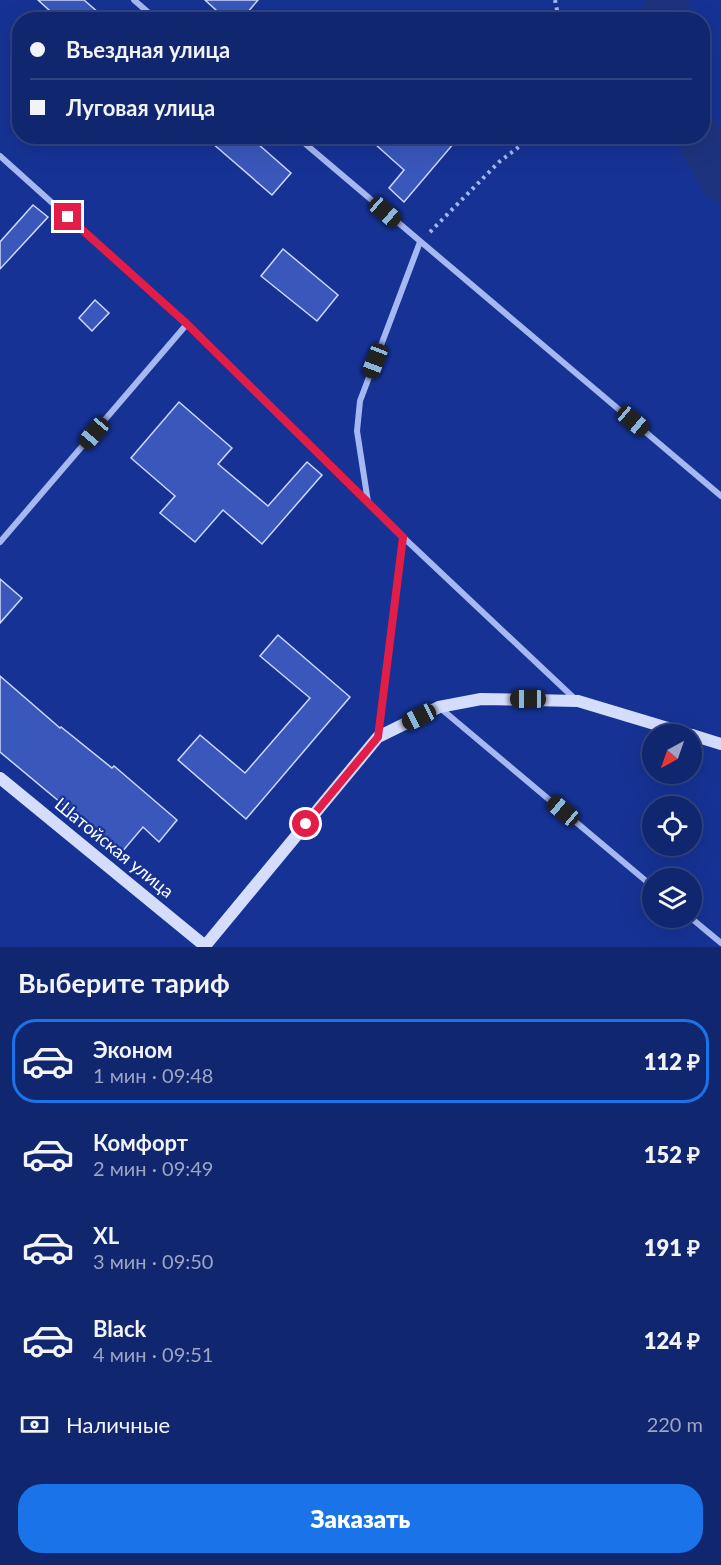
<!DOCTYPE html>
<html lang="ru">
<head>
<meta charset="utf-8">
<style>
	body { margin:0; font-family:Lato,sans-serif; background:#192e74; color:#f1f3f6; height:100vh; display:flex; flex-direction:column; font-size:22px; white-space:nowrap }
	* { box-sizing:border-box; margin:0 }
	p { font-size:20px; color:#9ca5c3 }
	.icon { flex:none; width:33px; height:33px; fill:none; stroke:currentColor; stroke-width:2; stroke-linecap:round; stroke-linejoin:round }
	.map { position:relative; height:947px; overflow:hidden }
	.drawer { display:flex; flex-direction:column; background:#10266f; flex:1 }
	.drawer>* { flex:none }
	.banner { position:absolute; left:12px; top:12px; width:698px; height:132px; border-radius:24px; box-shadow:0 6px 24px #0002,0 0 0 2px #304382; display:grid; align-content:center; height:132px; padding:0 18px; background:#10266f }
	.needle { width:39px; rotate:220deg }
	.buttons { position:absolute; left:642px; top:724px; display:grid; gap:12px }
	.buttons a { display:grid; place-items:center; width:60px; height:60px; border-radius:50%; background:#10266f; box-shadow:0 6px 24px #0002,0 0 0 2px #304382; font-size:30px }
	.end { position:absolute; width:27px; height:27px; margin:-14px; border:8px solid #e11d48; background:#fff; box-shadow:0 0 0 3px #fff }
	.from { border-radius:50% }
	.car { position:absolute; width:18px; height:36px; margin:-18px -9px; border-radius:8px; box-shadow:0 0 4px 2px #0007; background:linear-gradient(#222 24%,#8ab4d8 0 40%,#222 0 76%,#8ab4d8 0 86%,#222 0) }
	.banner b { display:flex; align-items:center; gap:21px; height:57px; font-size:22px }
	.banner b+b { border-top:2px solid #304382 }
	.banner i { width:15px; height:15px; background:#f1f3f6 }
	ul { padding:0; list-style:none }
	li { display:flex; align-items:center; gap:18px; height:84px; margin:0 12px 9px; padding:0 6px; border:3px solid transparent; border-radius:24px }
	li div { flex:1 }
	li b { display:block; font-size:22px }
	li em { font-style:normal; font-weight:800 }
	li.current { border-color:#1a73e8 }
	li>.icon { width:54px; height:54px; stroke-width:1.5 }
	h2 { padding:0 18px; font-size:27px; line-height:72px }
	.pay { display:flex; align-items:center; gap:15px; height:66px; padding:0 18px; font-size:22px }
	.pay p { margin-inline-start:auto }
	.button { display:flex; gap:12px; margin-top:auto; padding:12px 18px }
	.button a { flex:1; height:69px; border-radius:24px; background:#1a73e8; color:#fff; font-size:24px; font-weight:800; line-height:69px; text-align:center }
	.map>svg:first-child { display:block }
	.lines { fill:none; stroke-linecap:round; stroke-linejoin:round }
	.river { stroke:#1e337e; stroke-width:44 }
	.building { fill:#3a58bb; stroke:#cdd8fc; stroke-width:1.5 }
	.path { stroke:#a6b8f1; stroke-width:4; stroke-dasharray:3 4.5; stroke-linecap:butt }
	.street { stroke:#a6b8f1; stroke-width:6 }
	.secondary { stroke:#d4ddfc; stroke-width:12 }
	.route { stroke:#e11d48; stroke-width:8 }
	.labels { text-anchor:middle; stroke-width:4.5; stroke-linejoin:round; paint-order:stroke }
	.street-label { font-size:18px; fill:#fff; stroke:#163294 }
</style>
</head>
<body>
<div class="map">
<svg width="721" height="947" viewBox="0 0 721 947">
	<rect width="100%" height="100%" fill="#163294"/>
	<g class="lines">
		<g class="river">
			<path d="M663,20L668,0"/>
			<path d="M698,136L721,180"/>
		</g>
	</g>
	<g class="building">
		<path d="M38,0H84L107,20H60Z"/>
		<path d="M205,0H258L241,20H227Z"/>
		<path d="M204,136H249L291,173L272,195Z"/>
		<path d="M366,136H460L404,202L389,188L404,170Z"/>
		<path d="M33,205L48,217L0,269V242Z"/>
		<path d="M283,249L338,295L317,321L261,276Z"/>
		<path d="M95,300L109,313L92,331L79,318Z"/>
		<path d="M179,402L232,448L218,464L268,506L307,462L322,475L262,544L223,510L195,542L160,513L175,496L131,458Z"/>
		<path d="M0,579L22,598L0,623Z"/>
		<path d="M278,635L350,697L246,819L178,760L200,735L245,773L310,698L260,656Z"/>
		<path d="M0,676L60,728L61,727L112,768L114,766L177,820L159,842L143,827L121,853L0,752Z"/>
	</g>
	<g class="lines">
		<g class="path">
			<path d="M555,0L559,20"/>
			<path d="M430,232L499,162L533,136"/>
		</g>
		<g class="street">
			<path d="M134,0L157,20"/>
			<path d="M296,136L721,496"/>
			<path d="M0,156L187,324L403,537L378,736"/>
			<path d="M368,502L357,431L360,401L420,242"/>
			<path d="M403,537L575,699"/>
			<path d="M0,542L187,324"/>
			<path d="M439,707L652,886"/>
			<path d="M691,918L721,943"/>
		</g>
		<g class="secondary">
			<path d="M692,735L721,744"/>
			<path d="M0,778L205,946L378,737L439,707L481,699L578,701L691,735"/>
		</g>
	</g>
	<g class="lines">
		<path class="route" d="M68,217L187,324L403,537L378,737L306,824"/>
	</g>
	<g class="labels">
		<g class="street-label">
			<text transform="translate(114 848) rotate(39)" y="6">Шатойская улица</text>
		</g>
	</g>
</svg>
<div class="buttons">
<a><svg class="needle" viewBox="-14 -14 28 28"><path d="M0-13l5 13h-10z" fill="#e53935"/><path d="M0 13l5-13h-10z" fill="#9ca5c3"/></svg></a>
<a><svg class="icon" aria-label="locate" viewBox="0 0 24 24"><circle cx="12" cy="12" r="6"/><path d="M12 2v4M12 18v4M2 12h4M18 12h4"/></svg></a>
<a><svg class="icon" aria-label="layers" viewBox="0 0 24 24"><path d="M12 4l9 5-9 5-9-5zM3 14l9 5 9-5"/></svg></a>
</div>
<i class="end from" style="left:306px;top:824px"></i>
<i class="end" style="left:68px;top:217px"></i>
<i class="car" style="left:385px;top:212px;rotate:131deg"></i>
<i class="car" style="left:375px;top:361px;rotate:201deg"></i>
<i class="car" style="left:633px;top:421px;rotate:130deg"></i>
<i class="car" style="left:94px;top:433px;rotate:220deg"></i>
<i class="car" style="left:528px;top:699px;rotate:270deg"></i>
<i class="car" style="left:419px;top:717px;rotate:243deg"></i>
<i class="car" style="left:563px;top:811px;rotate:310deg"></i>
<div class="banner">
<b><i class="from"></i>Въездная улица</b>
<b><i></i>Луговая улица</b>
</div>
</div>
<section class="drawer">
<h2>Выберите тариф</h2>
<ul>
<li class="current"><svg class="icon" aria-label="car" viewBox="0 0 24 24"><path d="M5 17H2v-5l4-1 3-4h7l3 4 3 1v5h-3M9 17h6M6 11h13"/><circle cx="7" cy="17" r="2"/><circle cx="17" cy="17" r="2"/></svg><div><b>Эконом</b><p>1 мин · 09:48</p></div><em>112 ₽</em></li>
<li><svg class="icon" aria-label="car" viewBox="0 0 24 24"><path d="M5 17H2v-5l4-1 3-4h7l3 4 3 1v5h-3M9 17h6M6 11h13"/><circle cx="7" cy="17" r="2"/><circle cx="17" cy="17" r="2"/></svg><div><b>Комфорт</b><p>2 мин · 09:49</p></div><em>152 ₽</em></li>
<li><svg class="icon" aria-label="car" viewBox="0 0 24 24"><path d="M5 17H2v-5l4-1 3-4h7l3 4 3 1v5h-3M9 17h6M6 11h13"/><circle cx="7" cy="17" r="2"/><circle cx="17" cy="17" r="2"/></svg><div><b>XL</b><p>3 мин · 09:50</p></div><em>191 ₽</em></li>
<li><svg class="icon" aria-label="car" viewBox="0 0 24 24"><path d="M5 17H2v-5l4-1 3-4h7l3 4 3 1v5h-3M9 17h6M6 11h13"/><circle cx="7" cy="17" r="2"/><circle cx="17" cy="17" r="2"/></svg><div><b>Black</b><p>4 мин · 09:51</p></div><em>124 ₽</em></li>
</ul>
<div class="pay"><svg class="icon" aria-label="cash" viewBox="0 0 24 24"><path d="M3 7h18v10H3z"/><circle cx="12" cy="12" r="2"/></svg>Наличные<p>220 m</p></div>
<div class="button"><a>Заказать</a></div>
</section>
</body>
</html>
